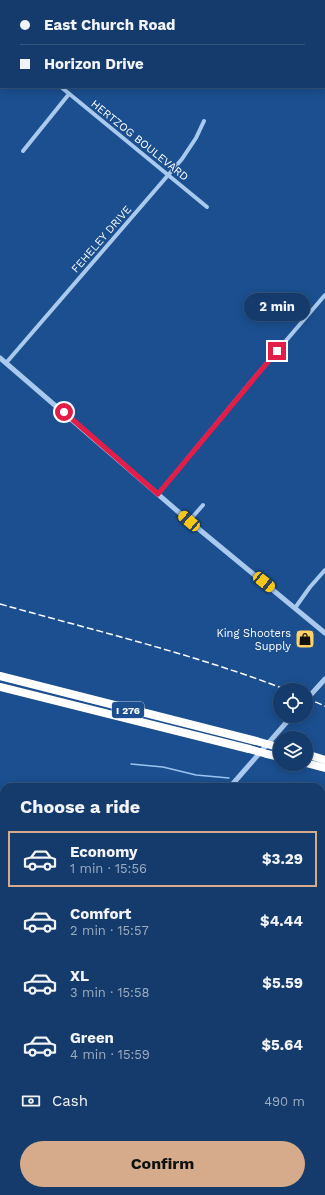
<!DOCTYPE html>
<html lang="en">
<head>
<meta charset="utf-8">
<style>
	body { margin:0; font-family:"Work Sans",sans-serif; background:#1d4271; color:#f1f3f6; height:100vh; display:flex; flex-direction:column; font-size:15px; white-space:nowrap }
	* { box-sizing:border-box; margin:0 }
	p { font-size:13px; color:#9dadc1 }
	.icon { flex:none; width:22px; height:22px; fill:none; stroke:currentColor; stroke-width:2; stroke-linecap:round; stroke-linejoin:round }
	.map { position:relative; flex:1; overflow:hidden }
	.details { position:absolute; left:0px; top:783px; width:325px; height:412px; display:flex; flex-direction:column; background:#143b6b; border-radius:12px 12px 0 0; box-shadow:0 2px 10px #0003,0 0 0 1px #33557e }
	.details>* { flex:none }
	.guide { position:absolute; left:0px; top:0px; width:325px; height:88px; box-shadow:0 2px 10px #0003,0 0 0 1px #33557e; display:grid; align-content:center; height:88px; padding:0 20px; background:#143b6b }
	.tools { position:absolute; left:273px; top:683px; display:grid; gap:8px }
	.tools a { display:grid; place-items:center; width:40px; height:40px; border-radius:50%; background:#143b6b; box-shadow:0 2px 10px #0003,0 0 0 1px #33557e; font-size:20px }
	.end { position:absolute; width:18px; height:18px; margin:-9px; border:5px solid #e11d48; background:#fff; box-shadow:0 0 0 2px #fff }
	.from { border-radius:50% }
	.bubble { position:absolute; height:28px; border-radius:14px; background:#143b6b; box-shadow:0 2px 10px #0003,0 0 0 1px #33557e; font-size:13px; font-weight:700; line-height:28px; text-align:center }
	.car { position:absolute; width:12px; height:24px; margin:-12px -6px; border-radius:5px; box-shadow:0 0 3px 1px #0007; background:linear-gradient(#f5c518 24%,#345 0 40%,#f5c518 0 76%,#345 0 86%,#f5c518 0) }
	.guide b { display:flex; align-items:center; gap:14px; height:38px; font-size:15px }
	.guide b+b { border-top:1px solid #33557e }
	.guide i { width:10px; height:10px; background:#f1f3f6 }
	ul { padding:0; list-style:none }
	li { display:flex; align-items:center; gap:12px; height:56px; margin:0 8px 6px; padding:0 12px; border:2px solid transparent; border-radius:0px }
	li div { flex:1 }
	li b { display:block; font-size:15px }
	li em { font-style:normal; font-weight:700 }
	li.on { border-color:#d6ab8b }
	li>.icon { width:36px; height:36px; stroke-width:1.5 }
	h2 { padding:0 20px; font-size:18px; line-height:48px }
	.pay { display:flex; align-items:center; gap:10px; height:44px; padding:0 20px; font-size:15px }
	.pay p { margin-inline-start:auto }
	.primary-button { display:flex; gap:8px; margin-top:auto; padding:8px 20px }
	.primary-button a { flex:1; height:46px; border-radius:24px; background:#d6ab8b; color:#111; font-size:16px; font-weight:700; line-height:46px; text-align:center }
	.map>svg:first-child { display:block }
	.water { fill:#3c6290; stroke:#9cc4f0 }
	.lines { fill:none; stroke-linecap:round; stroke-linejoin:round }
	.stream { stroke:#9cc4f0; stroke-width:1.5 }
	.minor { stroke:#a9c9ee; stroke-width:4 }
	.tertiary { stroke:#a9c9ee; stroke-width:5 }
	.motorway { stroke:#fff; stroke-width:8 }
	.tram { stroke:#fff; stroke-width:1 }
	.rail { stroke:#fff; stroke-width:1.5; stroke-dasharray:7 3; stroke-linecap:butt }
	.motorway-bridge { stroke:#fff; stroke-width:8 }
	.route { stroke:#e11d48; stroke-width:5 }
	.labels { text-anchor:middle; stroke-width:3; stroke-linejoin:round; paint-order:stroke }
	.shield { fill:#1b4f8f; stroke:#bbcadd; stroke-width:1 }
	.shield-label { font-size:10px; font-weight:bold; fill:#fff }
	.street-label { font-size:11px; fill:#fff; stroke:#1b4f8f }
	.poi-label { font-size:11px; fill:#fff; stroke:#1b4f8f; text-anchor:end }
</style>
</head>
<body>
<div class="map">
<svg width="325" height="1195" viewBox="0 0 325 1195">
	<rect width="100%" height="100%" fill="#1b4f8f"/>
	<path class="water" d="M5,1191H234L230,1195H6Z"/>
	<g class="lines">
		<g class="stream">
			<path d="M131,764L163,767L196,775L229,778"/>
			<path d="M241,783L249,787"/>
			<path d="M321,842L325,846"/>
		</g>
		<g class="minor">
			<path d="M322,0L323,1"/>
			<path d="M302,1L303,0"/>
			<path d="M324,29H325"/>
			<path d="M324,78L325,79"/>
			<path d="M61,87L207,207"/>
			<path d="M23,151L69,94"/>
			<path d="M6,363L182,159L196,138L204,121"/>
			<path d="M158,494L249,384L325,295"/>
			<path d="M189,521L203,505"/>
			<path d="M295,608L310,587L325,570"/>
			<path d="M321,853L325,856"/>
			<path d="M0,868L4,872"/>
			<path d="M0,1064L4,1059"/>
			<path d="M0,1094L4,1093"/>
		</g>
		<g class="tertiary">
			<path d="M55,1V0"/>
			<path d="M0,75L1,74"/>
			<path d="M0,358L189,521L325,633"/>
			<path d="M306,700L325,679"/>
			<path d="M230,787L292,716"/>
			<path d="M0,904L4,898"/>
		</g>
		<g class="motorway">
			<path d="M0,676L256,741"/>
			<path d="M0,687L249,749"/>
			<path d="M267,754L280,757"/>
			<path d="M306,754L325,760"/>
			<path d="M306,763L325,768"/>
		</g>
		<g class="tram">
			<path d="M321,1012L325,1011"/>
			<path d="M0,1108L4,1106"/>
		</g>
		<g class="rail">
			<path d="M0,604C96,631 194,654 287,690"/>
			<path d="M306,698L325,706"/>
		</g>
		<g class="motorway-bridge">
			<path d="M256,741L274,746"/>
			<path d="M249,749L267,754"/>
		</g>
	</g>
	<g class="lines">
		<path class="route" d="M64,412L158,494L277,351"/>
	</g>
	<defs>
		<symbol id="shop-square" viewBox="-11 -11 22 22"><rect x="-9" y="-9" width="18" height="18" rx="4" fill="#ffd167" stroke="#1b4f8f"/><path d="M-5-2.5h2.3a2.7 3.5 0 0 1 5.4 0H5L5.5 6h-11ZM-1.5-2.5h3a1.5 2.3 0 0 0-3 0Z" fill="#111"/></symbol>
	</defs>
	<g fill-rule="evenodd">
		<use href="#shop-square" x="294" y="628" width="22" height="22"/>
	</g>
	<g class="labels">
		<rect class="shield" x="112" y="702" width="32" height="16" rx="3"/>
		<g class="shield-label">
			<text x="128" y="714">I 276</text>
		</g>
		<g class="street-label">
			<text transform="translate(140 140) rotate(39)" y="4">HERTZOG BOULEVARD</text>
			<text transform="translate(101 239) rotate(-49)" y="4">FEHELEY DRIVE</text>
		</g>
		<g class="poi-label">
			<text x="291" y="637">King Shooters<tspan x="291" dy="13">Supply</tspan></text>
		</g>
	</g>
</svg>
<div class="tools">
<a><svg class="icon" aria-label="locate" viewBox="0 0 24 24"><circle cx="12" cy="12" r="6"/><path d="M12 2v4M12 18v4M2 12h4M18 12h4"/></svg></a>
<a><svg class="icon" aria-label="layers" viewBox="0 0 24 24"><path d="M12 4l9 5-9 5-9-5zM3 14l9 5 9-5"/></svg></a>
</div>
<i class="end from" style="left:64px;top:412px"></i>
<i class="end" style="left:277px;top:351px"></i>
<div class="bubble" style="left:244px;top:293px;width:66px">2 min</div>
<i class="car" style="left:189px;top:521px;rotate:311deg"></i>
<i class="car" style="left:264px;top:582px;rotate:129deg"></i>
<div class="guide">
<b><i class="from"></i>East Church Road</b>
<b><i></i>Horizon Drive</b>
</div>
<section class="details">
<h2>Choose a ride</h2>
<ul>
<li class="on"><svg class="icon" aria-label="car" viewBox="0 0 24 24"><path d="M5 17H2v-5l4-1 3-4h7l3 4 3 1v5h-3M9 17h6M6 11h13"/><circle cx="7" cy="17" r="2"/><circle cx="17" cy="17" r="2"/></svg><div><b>Economy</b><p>1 min · 15:56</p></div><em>$3.29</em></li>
<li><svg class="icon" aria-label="car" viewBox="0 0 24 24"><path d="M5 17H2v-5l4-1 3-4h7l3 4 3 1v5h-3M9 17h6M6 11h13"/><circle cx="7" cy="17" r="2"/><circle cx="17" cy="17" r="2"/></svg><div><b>Comfort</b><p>2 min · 15:57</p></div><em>$4.44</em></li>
<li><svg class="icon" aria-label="car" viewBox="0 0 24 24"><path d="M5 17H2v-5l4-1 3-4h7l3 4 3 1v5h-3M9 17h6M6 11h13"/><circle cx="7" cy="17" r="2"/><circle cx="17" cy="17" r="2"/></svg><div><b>XL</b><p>3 min · 15:58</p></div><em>$5.59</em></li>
<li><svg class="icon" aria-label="car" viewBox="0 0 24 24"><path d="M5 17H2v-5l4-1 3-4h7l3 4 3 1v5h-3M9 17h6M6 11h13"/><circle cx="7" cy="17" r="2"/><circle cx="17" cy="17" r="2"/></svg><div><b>Green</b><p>4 min · 15:59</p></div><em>$5.64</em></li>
</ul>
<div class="pay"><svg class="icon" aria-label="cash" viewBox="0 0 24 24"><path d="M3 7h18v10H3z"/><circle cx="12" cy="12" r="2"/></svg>Cash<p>490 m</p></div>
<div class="primary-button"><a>Confirm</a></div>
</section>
</div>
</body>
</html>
